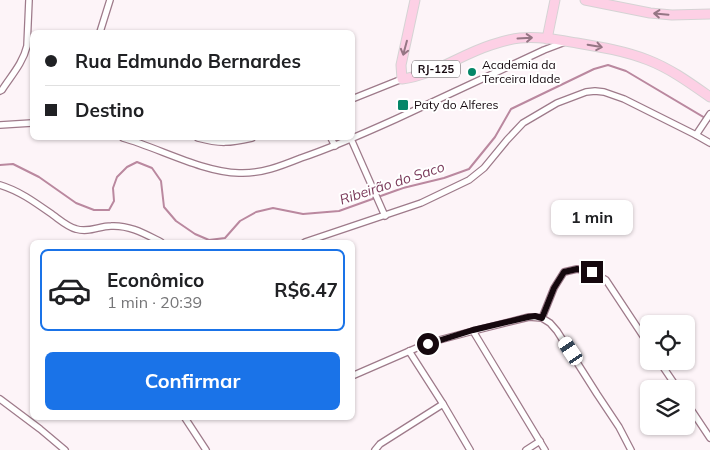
<!DOCTYPE html>
<html lang="pt">
<head>
<meta charset="utf-8">
<style>
	body { margin:0; font-family:Mulish,sans-serif; background:#f2f2f2; color:#202124; height:100vh; display:flex; flex-direction:column; font-size:19px; white-space:nowrap }
	* { box-sizing:border-box; margin:0 }
	p { font-size:16px; color:#757577 }
	.icon { flex:none; width:28px; height:28px; fill:none; stroke:currentColor; stroke-width:2; stroke-linecap:round; stroke-linejoin:round }
	.map { position:relative; flex:1; overflow:hidden }
	.sheet { position:absolute; left:30px; top:240px; width:325px; height:180px; display:flex; flex-direction:column; background:#fff; border-radius:8px; box-shadow:0 1px 4px #0004 }
	.sheet>* { flex:none }
	.guide { position:absolute; left:30px; top:30px; width:325px; height:110px; border-radius:8px; box-shadow:0 1px 4px #0004; display:grid; align-content:center; height:110px; padding:0 15px; background:#fff }
	.controls { position:absolute; left:640px; top:315px; display:grid; gap:10px }
	.controls a { display:grid; place-items:center; width:55px; height:55px; border-radius:8px; background:#fff; box-shadow:0 1px 4px #0004; font-size:25px }
	.end { position:absolute; width:22px; height:22px; margin:-11px; border:6px solid #15080e; background:#fff; box-shadow:0 0 0 2px #fff }
	.from { border-radius:50% }
	.bubble { position:absolute; height:35px; border-radius:8px; background:#fff; box-shadow:0 1px 4px #0004; font-size:16px; font-weight:700; line-height:35px; text-align:center }
	.car { position:absolute; width:15px; height:30px; margin:-15px -8px; border-radius:6px; box-shadow:0 0 4px 1px #0007; background:linear-gradient(#fff 24%,#345 0 40%,#fff 0 76%,#345 0 86%,#fff 0) }
	.guide b { display:flex; align-items:center; gap:18px; height:48px; font-size:19px }
	.guide b+b { border-top:1px solid #e0e0e0 }
	.guide i { width:12px; height:12px; background:#202124 }
	ul { padding:9px 0 0; list-style:none }
	li { display:flex; align-items:center; gap:15px; height:82px; margin:0 10px 8px; padding:0 5px; border:2px solid transparent; border-radius:8px }
	li div { flex:1 }
	li b { display:block; font-size:19px }
	li em { font-style:normal; font-weight:700 }
	li.current { border-color:#1a73e8 }
	li>.icon { width:45px; height:45px; stroke-width:1.5 }
	.cta { display:flex; gap:10px; margin-top:auto; padding:10px 15px }
	.cta a { flex:1; height:58px; border-radius:8px; background:#1a73e8; color:#fff; font-size:20px; font-weight:700; line-height:58px; text-align:center }
	.map>svg:first-child { display:block }
	.lines { fill:none; stroke-linecap:round; stroke-linejoin:round }
	.stream { stroke:#ba889f; stroke-width:2 }
	.minor-casing { stroke:#9e7a8a; stroke-width:8 }
	.primary-casing { stroke:#d5d3d4; stroke-width:11 }
	.minor { stroke:#fff; stroke-width:5.5 }
	.primary { stroke:#fdd0e5; stroke-width:9 }
	.oneway { stroke:#957684 }
	.route { stroke:#15080e; stroke-width:6 }
	.poi-dot { fill:#058668; stroke:#fff; stroke-width:2 }
	.labels { text-anchor:middle; stroke-width:4; stroke-linejoin:round; paint-order:stroke }
	.shield { fill:#fff; stroke:#5b5256; stroke-width:1 }
	.shield-label { font-size:11px; font-weight:bold; fill:#15080e }
	.poi-label { font-size:12px; fill:#15080e; stroke:#fff; text-anchor:start }
	.water-label { font-size:14px; font-style:italic; fill:#7b3b5b; stroke:#fff }
</style>
</head>
<body>
<div class="map">
<svg width="710" height="450" viewBox="0 0 710 450">
	<rect width="100%" height="100%" fill="#fdf4f8"/>
	<g class="lines">
		<path class="stream" d="M0,165L13,164L39,177L76,203L94,210H109L114,201L113,188L117,177L127,167L137,162L152,168L161,181L164,207L176,221L195,234L209,240L225,238L240,221L256,212L273,208L303,214L339,211L403,188L444,178L469,169L495,137L511,109L594,69L608,65L626,71L710,121"/>
		<defs>
			<g id="minor">
				<path d="M100,32L110,0"/>
				<path d="M0,91L2,90C11,76 23,63 27,46L29,0"/>
				<path d="M352,99L402,79"/>
				<path d="M0,125L32,123"/>
				<path d="M696,135L710,114"/>
				<path d="M123,138C159,148 202,172 239,173C261,174 281,166 301,158C334,147 365,133 396,119C445,96 495,73 544,50L565,42"/>
				<path d="M198,138C220,144 230,143 252,138"/>
				<path d="M331,138L335,146"/>
				<path d="M351,139L385,216"/>
				<path d="M0,185C20,191 36,203 53,215C60,220 68,227 76,229C89,233 99,226 111,226C130,225 145,234 161,242"/>
				<path d="M305,242L421,203L469,180L484,168L507,140L523,123L557,103L586,92L595,91L604,92L624,99L696,135L710,143"/>
				<path d="M542,318L554,288L564,272L577,269L592,272L606,280L649,345"/>
				<path d="M473,331L545,450"/>
				<path d="M659,361L678,389"/>
				<path d="M352,376L428,343L473,331L529,317L542,318L550,323L557,331L597,394L619,427L631,450"/>
				<path d="M0,399L40,429L65,450"/>
				<path d="M686,402L710,438"/>
				<path d="M443,404L470,450"/>
				<path d="M185,418L206,450"/>
				<path d="M375,450L380,444L443,404L409,351"/>
				<path d="M526,450L540,441"/>
			</g>
			<g id="primary">
				<path d="M415,0L401,65L402,79C434,75 460,55 491,45C500,42 510,39 520,38C539,36 559,40 577,43C601,47 625,51 648,60C671,69 690,83 710,97"/>
				<path d="M585,0L650,13L672,15L710,14"/>
				<path d="M547,39L555,0"/>
			</g>
		</defs>
		<use href="#minor" class="minor-casing"/>
		<use href="#primary" class="primary-casing"/>
		<use href="#minor" class="minor"/>
		<use href="#primary" class="primary"/>
	</g>
	<defs><path id="oneway-shaft" d="M-6 0H5M1.5-3L5.5 0L1.5 3" fill="none" stroke-width="1.6" stroke-linecap="round" stroke-linejoin="round" transform="scale(1.25)"/></defs>
	<g class="oneway">
		<use href="#oneway-shaft" transform="translate(661 14) rotate(-175)"/>
		<use href="#oneway-shaft" transform="translate(525 38) rotate(-3)"/>
		<use href="#oneway-shaft" transform="translate(595 46) rotate(10)"/>
		<use href="#oneway-shaft" transform="translate(405 48) rotate(105)"/>
	</g>
	<g class="lines">
		<path class="route" d="M428,344L473,330L528,317L535,316L542,318L554,288L564,272L577,269L592,272"/>
	</g>
	<g class="poi-dot">
		<circle cx="472" cy="72" r="5"/>
		<rect x="397" y="99" width="12" height="12" rx="2.5"/>
	</g>
	<g class="labels">
		<rect class="shield" x="412" y="60.5" width="48" height="17" rx="4"/>
		<g class="shield-label">
			<text x="436" y="73">RJ-125</text>
		</g>
		<g class="poi-label">
			<text x="482" y="69">Academia da<tspan x="482" dy="14">Terceira Idade</tspan></text>
			<text x="414" y="109">Paty do Alferes</text>
		</g>
		<g class="water-label">
			<text transform="translate(392 183) rotate(-18)" y="5">Ribeirão do Saco</text>
		</g>
	</g>
</svg>
<div class="controls">
<a><svg class="icon" aria-label="locate" viewBox="0 0 24 24"><circle cx="12" cy="12" r="6"/><path d="M12 2v4M12 18v4M2 12h4M18 12h4"/></svg></a>
<a><svg class="icon" aria-label="layers" viewBox="0 0 24 24"><path d="M12 4l9 5-9 5-9-5zM3 14l9 5 9-5"/></svg></a>
</div>
<i class="end from" style="left:428px;top:344px"></i>
<i class="end" style="left:592px;top:272px"></i>
<div class="bubble" style="left:551px;top:200px;width:82px">1 min</div>
<i class="car" style="left:571px;top:351px;rotate:326deg"></i>
<div class="guide">
<b><i class="from"></i>Rua Edmundo Bernardes</b>
<b><i></i>Destino</b>
</div>
<section class="sheet">
<ul>
<li class="current"><svg class="icon" aria-label="car" viewBox="0 0 24 24"><path d="M5 17H2v-5l4-1 3-4h7l3 4 3 1v5h-3M9 17h6M6 11h13"/><circle cx="7" cy="17" r="2"/><circle cx="17" cy="17" r="2"/></svg><div><b>Econômico</b><p>1 min · 20:39</p></div><em>R$6.47</em></li>
</ul>
<div class="cta"><a>Confirmar</a></div>
</section>
</div>
</body>
</html>
